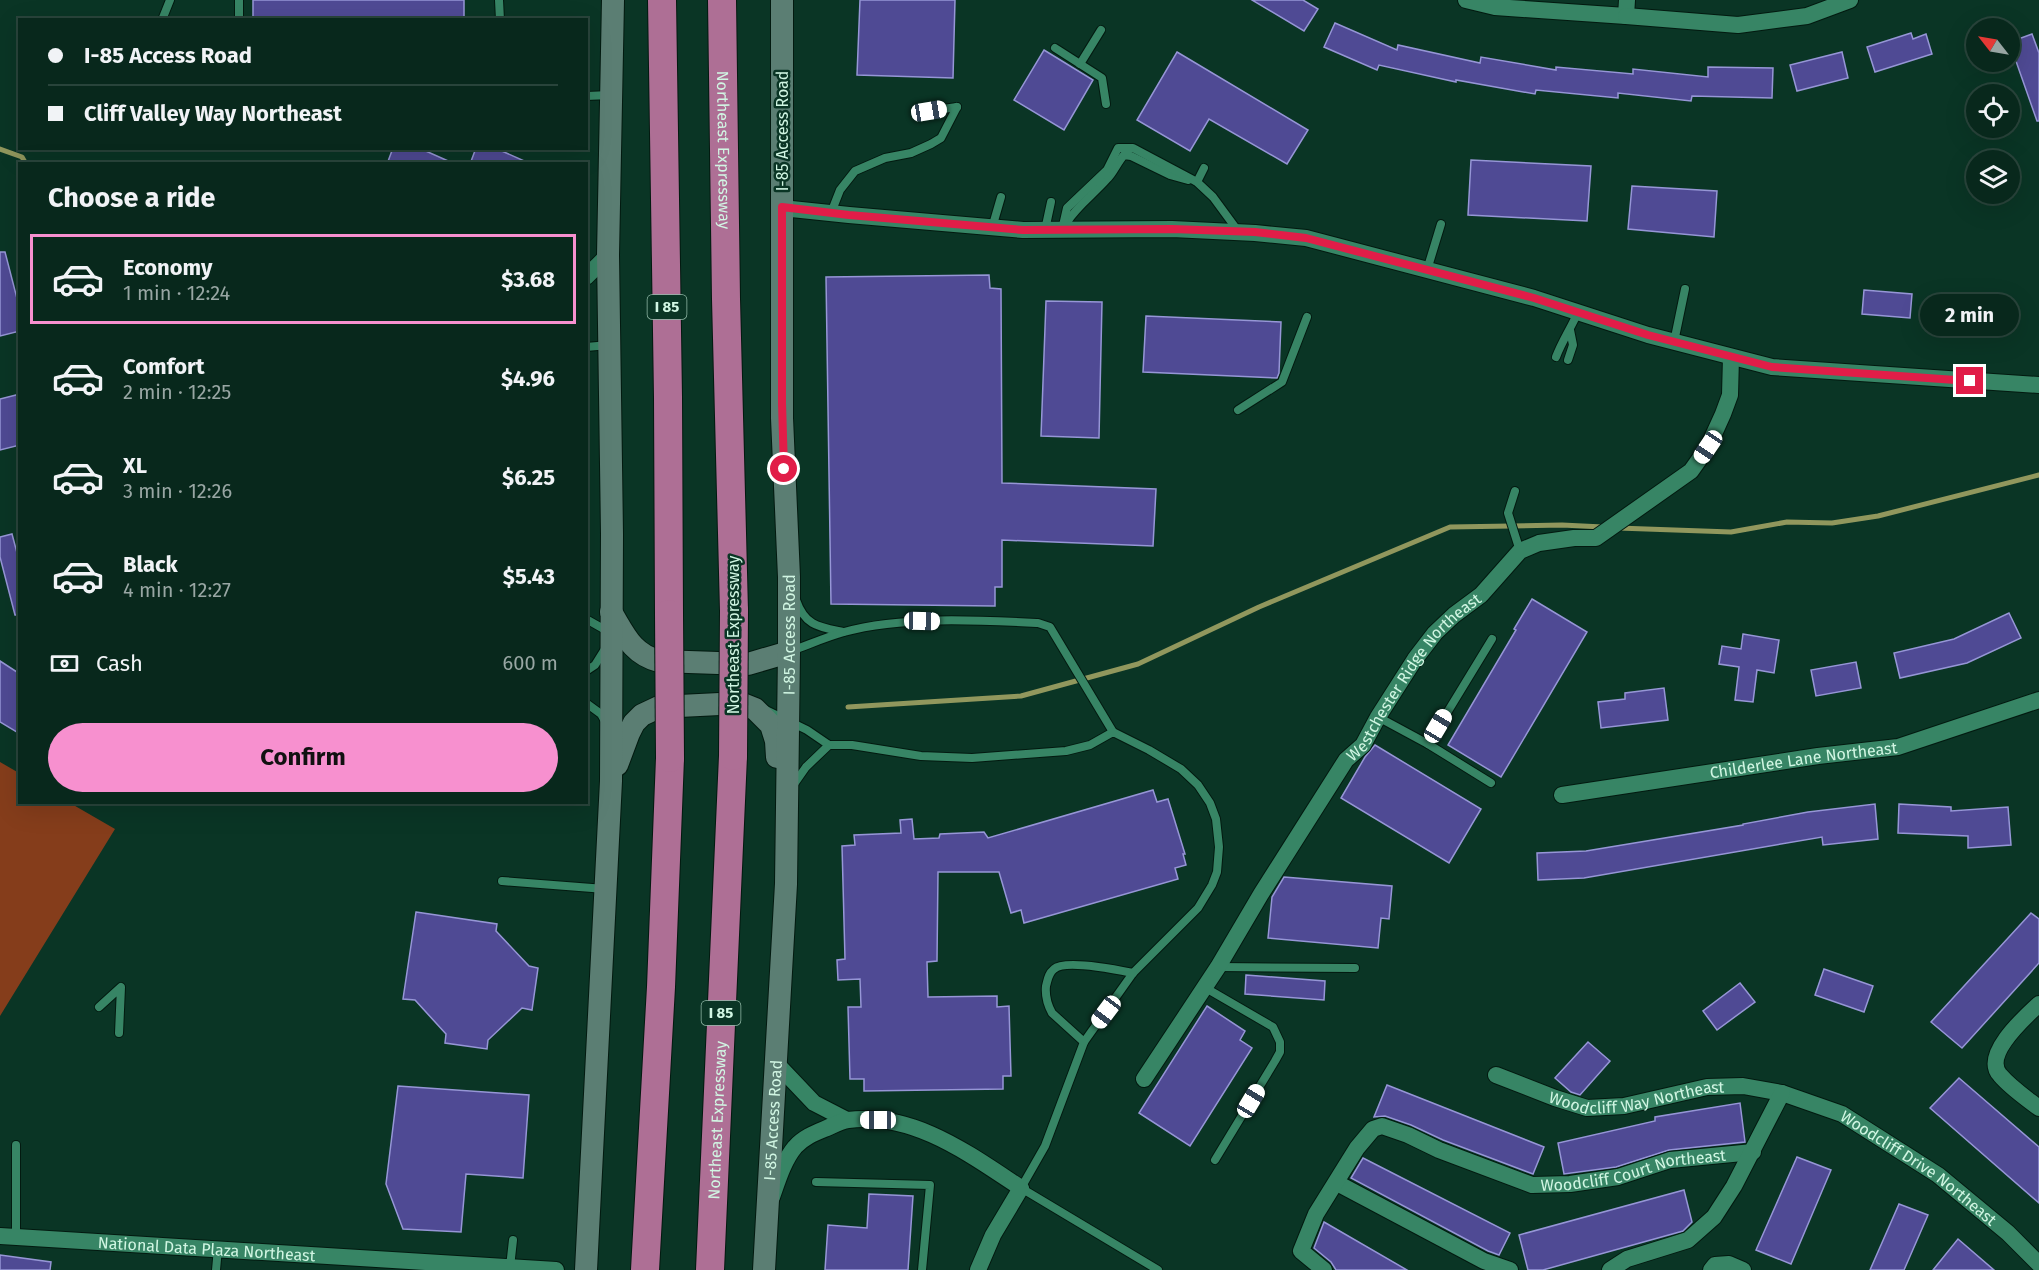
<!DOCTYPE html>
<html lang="en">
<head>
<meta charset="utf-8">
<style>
	body { margin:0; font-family:"Fira Sans",sans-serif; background:#163429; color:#f1f3f6; height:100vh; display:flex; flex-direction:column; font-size:22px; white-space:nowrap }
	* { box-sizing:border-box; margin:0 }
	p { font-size:20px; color:#98a6a3 }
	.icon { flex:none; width:33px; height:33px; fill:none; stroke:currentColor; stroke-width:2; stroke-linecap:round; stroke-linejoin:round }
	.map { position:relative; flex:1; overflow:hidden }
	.side { position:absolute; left:18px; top:162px; width:570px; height:642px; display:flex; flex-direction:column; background:#08281c; border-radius:0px; box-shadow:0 6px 24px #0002,0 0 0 2px #29443b }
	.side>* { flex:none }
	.hud { position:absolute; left:18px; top:18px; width:570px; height:132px; border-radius:0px; box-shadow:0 6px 24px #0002,0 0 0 2px #29443b; display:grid; align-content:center; height:132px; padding:0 30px; background:#08281c }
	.needle { width:39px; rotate:301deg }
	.buttons { position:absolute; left:1966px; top:18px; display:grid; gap:12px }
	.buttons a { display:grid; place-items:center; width:54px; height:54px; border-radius:50%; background:#08281c; box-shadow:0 6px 24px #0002,0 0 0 2px #29443b; font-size:30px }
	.end { position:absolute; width:27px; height:27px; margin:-14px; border:8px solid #e11d48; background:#fff; box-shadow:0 0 0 3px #fff }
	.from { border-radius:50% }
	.bubble { position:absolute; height:42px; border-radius:21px; background:#08281c; box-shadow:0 6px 24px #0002,0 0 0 2px #29443b; font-size:20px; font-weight:700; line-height:42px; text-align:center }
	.car { position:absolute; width:18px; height:36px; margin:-18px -9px; border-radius:8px; box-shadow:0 0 4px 2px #0007; background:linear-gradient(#fff 24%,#345 0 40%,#fff 0 76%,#345 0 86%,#fff 0) }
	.hud b { display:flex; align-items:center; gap:21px; height:57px; font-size:22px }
	.hud b+b { border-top:2px solid #29443b }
	.hud i { width:15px; height:15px; background:#f1f3f6 }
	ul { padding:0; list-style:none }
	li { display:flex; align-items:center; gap:18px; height:90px; margin:0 12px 9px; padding:0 18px; border:3px solid transparent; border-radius:0px }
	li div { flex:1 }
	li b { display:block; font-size:22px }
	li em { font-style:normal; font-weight:700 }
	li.current { border-color:#f790cf }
	li>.icon { width:54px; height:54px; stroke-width:1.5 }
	h2 { padding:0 30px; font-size:27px; line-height:72px }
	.pay { display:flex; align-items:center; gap:15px; height:66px; padding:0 30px; font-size:22px }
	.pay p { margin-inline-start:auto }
	.primary-button { display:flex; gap:12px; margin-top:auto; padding:12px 30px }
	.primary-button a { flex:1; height:69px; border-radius:36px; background:#f790cf; color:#111; font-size:24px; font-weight:700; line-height:69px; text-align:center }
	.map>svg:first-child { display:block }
	.green { fill:#853d1b }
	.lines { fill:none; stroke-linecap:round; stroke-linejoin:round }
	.stream { stroke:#91975d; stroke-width:5 }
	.building { fill:#4f4a94; stroke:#9696d6; stroke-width:1.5 }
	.lane-casing { stroke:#031a10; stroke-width:10 }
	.street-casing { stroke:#031a10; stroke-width:18 }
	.secondary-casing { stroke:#031a10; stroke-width:24 }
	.highway-casing { stroke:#031a10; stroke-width:30 }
	.lane { stroke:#378565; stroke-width:8 }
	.street { stroke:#378565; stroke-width:16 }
	.secondary { stroke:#5b7e73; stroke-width:22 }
	.highway { stroke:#ae6f95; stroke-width:28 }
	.highway-bridge-casing { stroke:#031a10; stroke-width:30; stroke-linecap:butt }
	.highway-bridge { stroke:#ae6f95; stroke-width:28 }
	.route { stroke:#e11d48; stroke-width:8 }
	.labels { text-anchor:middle; stroke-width:5; stroke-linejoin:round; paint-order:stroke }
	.shield { fill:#0a3525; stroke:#95bcaa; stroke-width:1.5 }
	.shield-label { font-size:15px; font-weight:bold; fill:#d1f6e3 }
	.street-label { font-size:16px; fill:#d1f6e3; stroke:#0a3525 }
</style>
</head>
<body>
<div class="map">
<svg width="2039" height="1270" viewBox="0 0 2039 1270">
	<rect width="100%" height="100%" fill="#0a3525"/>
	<path class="green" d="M0,762L19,773L20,802L70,803L115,829L0,1016Z"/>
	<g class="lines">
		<g class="stream">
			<path d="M0,149L22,157L26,164"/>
			<path d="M1618,528L1731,532L1787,522L1832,523L1878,516L2039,475"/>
			<path d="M848,707L1021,696L1138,664L1259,607L1450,527L1562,525L1603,527"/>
		</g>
	</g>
	<g class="building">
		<rect x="253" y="0" width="211" height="20"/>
		<path d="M860,0H955L953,78L857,75Z"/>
		<path d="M1252,0H1303L1318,9L1304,31Z"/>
		<path d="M1335,23L1397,50L1398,45L1480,63L1481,57L1556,70V67L1633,74V69L1708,77V67L1773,68L1772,98L1692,96L1691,101L1618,93V98L1536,90L1535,94L1456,80V82L1379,65L1377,70L1324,47Z"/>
		<path d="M1911,33L1913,39L1926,34L1932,54L1875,72L1867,47Z"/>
		<path d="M2032,34L2039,53V121H2037L2010,44V42Z"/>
		<path d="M1044,50L1093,80L1064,130L1014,100Z"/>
		<path d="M1177,52L1308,130L1287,164L1209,119L1190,151L1137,120Z"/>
		<path d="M1842,52L1848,78L1797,91L1790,65Z"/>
		<path d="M393,148H419L455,164H387Z"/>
		<path d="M476,148H495L531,164H470Z"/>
		<path d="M1471,160L1591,166L1587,221L1468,215Z"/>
		<path d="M1632,186L1717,191L1714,237L1628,229Z"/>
		<path d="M0,252H5L20,310V331L0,336Z"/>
		<path d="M989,275L990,288L1001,289L1002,483L1156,489L1153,546L1002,540V587H995V606L831,604L826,277Z"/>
		<path d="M1864,290L1912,294L1910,318L1862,314Z"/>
		<path d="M1046,301L1102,302L1099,438L1041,436Z"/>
		<path d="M1146,316L1281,322L1279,373L1277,378L1143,372Z"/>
		<path d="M20,394V445L0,450V399Z"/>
		<path d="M12,534L20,564V615H15L0,557V537Z"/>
		<path d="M1532,599L1587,632L1501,777L1448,745L1516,630L1514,629Z"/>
		<path d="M2009,613L2021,638L1967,663L1900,678L1894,653L1954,639Z"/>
		<path d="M1743,634L1779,640L1774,673L1757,670L1753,702L1735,700L1739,667L1719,664L1722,646L1741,649Z"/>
		<path d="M0,661L20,674V734L0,722Z"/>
		<path d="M1856,662L1861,688L1816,696L1811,670Z"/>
		<path d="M1664,688L1668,720L1601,728L1598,702L1625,699V693Z"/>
		<path d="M1375,745L1481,809L1449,863L1341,798L1365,757Z"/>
		<path d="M1153,790L1157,802L1168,799L1185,854H1183L1186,865L1175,868L1178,879L1024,923L1021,910L1011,913L999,872H938L937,961L927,962L928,997L997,996V1007L1009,1006L1011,1076H1003V1089L864,1091V1079H850L848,1007H861L860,979L838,980L837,960L845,959L842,846L855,845L854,835L901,833L900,820L912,819L914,839L939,838L940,834L984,832L988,838Z"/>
		<path d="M1875,804L1878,839L1823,845L1822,837L1584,878L1538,880L1537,853L1586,851L1743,825V824L1808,812Z"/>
		<path d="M1899,804L1951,807V811L2008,807L2011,845L1968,848V836L1898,833Z"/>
		<path d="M1284,877L1392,886L1389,919L1381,918L1378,948L1268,938L1272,897Z"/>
		<path d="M416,912L497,924L496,931L529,966L538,968L532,1010L522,1008L488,1040L487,1049L445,1043L446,1034L415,1000L403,999Z"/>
		<path d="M2031,913L2039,919V963L1962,1048L1931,1022Z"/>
		<path d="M1824,969L1873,986L1864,1012L1815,995Z"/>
		<path d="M1246,975L1325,981L1324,1000L1245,994Z"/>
		<path d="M1740,983L1755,1002L1717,1030L1703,1011Z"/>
		<path d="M1207,1006L1245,1031L1240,1040L1252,1048L1190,1146L1139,1113Z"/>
		<path d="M1588,1042L1610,1061L1580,1095L1571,1092L1555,1078Z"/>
		<path d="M1959,1078L2039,1147V1203L1930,1108Z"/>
		<path d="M1387,1085L1544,1147L1533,1174L1443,1140L1411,1125L1385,1116L1374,1117Z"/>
		<path d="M398,1086L529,1095L523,1178L466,1174L461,1232L403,1229L386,1184Z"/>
		<path d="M1740,1103L1745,1142L1669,1150L1616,1167L1564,1174L1558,1143L1655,1121V1117Z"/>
		<path d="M1797,1157L1831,1170L1791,1264L1756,1250Z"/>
		<path d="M1363,1158L1510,1233L1499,1255L1488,1251L1351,1178Z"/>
		<path d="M1684,1190L1692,1222L1683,1231L1543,1270H1528L1519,1235Z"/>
		<path d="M869,1194L913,1196L908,1270H825L828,1225L867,1228Z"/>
		<path d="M1899,1204L1928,1215L1904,1270H1870Z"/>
		<path d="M1324,1222L1407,1270H1336L1331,1262L1314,1248Z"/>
		<path d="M1958,1239L1994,1270H1933Z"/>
		<path d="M0,1255L51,1262L50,1270H0Z"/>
	</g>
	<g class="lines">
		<defs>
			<g id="lane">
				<path d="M239,0V20"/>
				<path d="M499,0L500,20"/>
				<path d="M162,20L170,0"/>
				<path d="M1055,48L1102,78L1106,104"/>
				<path d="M1080,64L1101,30"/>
				<path d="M586,96L610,95"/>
				<path d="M929,111L957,107"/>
				<path d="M1197,182L1204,168"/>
				<path d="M831,213L840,190L855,171L885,158L911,153L931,144L941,138L957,107"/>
				<path d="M1067,222C1078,205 1094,194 1107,179C1114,172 1117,163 1124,155L1131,156L1170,175L1188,180"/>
				<path d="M992,228L1001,197"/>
				<path d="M1045,230L1051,202"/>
				<path d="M1062,230L1067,208L1107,170L1118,148H1133L1197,182L1213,197L1238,231"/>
				<path d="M1427,270L1441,224"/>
				<path d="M1674,342L1685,289"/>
				<path d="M586,347L609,345"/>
				<path d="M1556,357C1562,341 1571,328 1578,312"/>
				<path d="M1568,360L1573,345L1570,330"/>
				<path d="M1238,410L1282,382L1307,317"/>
				<path d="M1515,491L1508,513L1520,551"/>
				<path d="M796,600C805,626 819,627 843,632"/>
				<path d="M586,619L609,632"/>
				<path d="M791,651C808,645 826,637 844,632C901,616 978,620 1038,623L1050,627L1113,732"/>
				<path d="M586,671L595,665L605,649"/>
				<path d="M586,703L601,714L605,721"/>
				<path d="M764,709L807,730L829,745H852L921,756L972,758L1066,751L1090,745L1113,732L1149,750L1181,769L1198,785L1210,803L1216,819L1219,847L1217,872L1212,885L1198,908L1133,973L1084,1042L1045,1146L1021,1188L1158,1270"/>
				<path d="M1378,717L1428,744L1491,783"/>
				<path d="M1428,744L1492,639"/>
				<path d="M792,787L806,767L829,745"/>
				<path d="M502,881L605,889"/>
				<path d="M1218,967L1355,968"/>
				<path d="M1204,987L1273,1027L1280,1042V1052L1275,1061L1215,1160"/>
				<path d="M99,1007L121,987L119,1033"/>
				<path d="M1084,1042L1052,1013C1047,1004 1045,996 1046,986C1048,979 1048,974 1054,969C1065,959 1118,970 1133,973"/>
				<path d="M816,1182L930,1185L922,1270"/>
				<path d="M16,1236V1145"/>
				<path d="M510,1267L513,1240"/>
				<path d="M216,1270L218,1248"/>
			</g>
			<g id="street">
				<path d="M1466,0L1495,7L1626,16L1627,0"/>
				<path d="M1626,16L1738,25L1807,16L1850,0"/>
				<path d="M782,208L849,215L1023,230L1172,229L1255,233L1306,238L1534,298L1648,335L1772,367L2039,385"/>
				<path d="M586,277L608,255"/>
				<path id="s1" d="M1562,795L1818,756L1898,747L2039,700"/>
				<path d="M2039,1004C2025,1017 1982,1055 2000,1075C2011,1088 2026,1098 2039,1108"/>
				<path d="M776,1063L814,1103L847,1120"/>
				<path id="s2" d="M1496,1075L1555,1098L1587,1108L1624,1106L1707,1087L1743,1086L1782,1093L1842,1114L1938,1175L2008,1233L2039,1264"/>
				<path id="s3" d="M1144,1079L1218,967L1261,894L1346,760L1363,745L1378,717L1415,659L1435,633L1454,615L1481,595L1520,551L1539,543L1574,538H1596L1691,471L1708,447L1723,414L1730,395L1731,357"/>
				<path d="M1337,1183L1484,1261L1510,1270"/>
				<path d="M772,1197C778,1180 784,1160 795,1147C804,1137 815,1133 827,1128C834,1125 841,1121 848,1120C914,1112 969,1154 1021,1188L993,1235L978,1270"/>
				<path id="s4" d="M0,1236L556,1270"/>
				<path id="s5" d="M1324,1270L1301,1251L1316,1214L1357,1148L1373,1129L1382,1126L1408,1135L1439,1150L1532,1185L1570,1184L1618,1177L1670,1160L1753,1152"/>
				<path d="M1610,1270L1627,1259L1688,1240L1714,1217L1734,1186L1782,1093"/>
				<path d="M1711,1270L1715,1265L1729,1264L1743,1270"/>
			</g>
			<g id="secondary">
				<path d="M611,612C625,635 632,654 659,661L748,664L789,652"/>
				<path d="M617,765L629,733L634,723L642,715L659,707L740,703L755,709L771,725L776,741L777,757"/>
				<path d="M586,1270L611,781L612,534L608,255L613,0"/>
				<path id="s6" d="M764,1270L786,884L789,652V577L782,418V0"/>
			</g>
			<g id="highway">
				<path d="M662,0L668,397L669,614"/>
				<path id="s7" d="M722,0L726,299L734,611"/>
				<path d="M645,1270L661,987L670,758"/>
				<path id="s8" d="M710,1270L733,756"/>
			</g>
		</defs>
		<use href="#lane" class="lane-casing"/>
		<use href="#street" class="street-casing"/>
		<use href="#secondary" class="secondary-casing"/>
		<use href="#highway" class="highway-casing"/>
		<use href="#lane" class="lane"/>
		<use href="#street" class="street"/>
		<use href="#secondary" class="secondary"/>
		<use href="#highway" class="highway"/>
		<defs>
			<g id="highway-bridge">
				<path d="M669,614L670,758"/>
				<path d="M733,756L734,611"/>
			</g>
		</defs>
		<use href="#highway-bridge" class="highway-bridge-casing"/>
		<use href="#highway-bridge" class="highway-bridge"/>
	</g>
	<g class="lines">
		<path class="route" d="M784,469L782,403V207L849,215L1023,230L1172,229L1255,232L1306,238L1534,298L1648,335L1772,367L1970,381"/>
	</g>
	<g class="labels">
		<g class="shield">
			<rect x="647.5" y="295" width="39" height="24" rx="4.5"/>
			<rect x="701.5" y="1001" width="39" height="24" rx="4.5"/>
		</g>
		<g class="shield-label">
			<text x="667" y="312">I 85</text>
			<text x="721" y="1018">I 85</text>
		</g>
		<g class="street-label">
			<text transform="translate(782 131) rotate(-90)" y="6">I-85 Access Road</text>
			<text dy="6" stroke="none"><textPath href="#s7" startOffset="150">Northeast Expressway</textPath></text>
			<text transform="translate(733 635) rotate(-90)" y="6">Northeast Expressway</text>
			<text dy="6" stroke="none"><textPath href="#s6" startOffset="636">I-85 Access Road</textPath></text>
			<text dy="6" stroke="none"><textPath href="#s3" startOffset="486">Westchester Ridge Northeast</textPath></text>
			<text dy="6" stroke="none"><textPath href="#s1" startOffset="244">Childerlee Lane Northeast</textPath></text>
			<text dy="6" stroke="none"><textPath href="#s2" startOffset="147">Woodcliff Way Northeast</textPath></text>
			<text dy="6" stroke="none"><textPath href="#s8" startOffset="150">Northeast Expressway</textPath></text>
			<text dy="6" stroke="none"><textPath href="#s6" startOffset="150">I-85 Access Road</textPath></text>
			<text dy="6" stroke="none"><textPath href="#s2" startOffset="452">Woodcliff Drive Northeast</textPath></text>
			<text dy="6" stroke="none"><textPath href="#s5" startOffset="446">Woodcliff Court Northeast</textPath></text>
			<text dy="6" stroke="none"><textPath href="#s4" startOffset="207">National Data Plaza Northeast</textPath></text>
		</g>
	</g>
</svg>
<div class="buttons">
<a><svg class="needle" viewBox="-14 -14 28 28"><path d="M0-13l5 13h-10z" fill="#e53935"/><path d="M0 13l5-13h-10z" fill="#98a6a3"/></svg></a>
<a><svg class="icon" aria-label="locate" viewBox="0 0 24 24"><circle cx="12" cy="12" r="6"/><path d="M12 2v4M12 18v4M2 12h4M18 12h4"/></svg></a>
<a><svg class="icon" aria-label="layers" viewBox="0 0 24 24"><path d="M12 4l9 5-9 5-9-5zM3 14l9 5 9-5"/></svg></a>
</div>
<i class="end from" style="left:784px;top:469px"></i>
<i class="end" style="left:1970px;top:381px"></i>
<div class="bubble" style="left:1920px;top:294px;width:99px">2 min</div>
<i class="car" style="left:929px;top:111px;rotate:81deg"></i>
<i class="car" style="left:1708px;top:447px;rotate:214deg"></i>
<i class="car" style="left:922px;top:621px;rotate:91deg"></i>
<i class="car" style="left:1438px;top:726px;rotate:31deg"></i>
<i class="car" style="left:1106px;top:1012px;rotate:217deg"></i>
<i class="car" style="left:1251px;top:1101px;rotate:31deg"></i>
<i class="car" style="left:878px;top:1120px;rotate:270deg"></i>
<div class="hud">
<b><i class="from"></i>I-85 Access Road</b>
<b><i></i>Cliff Valley Way Northeast</b>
</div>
<section class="side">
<h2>Choose a ride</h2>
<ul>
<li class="current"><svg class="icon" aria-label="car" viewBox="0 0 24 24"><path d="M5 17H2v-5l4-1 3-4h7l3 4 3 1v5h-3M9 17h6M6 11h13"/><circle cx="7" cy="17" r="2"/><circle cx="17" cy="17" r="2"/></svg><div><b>Economy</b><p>1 min · 12:24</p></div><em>$3.68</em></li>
<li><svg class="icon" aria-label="car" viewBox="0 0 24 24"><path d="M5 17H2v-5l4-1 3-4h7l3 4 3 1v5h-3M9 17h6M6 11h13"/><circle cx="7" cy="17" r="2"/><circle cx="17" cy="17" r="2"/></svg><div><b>Comfort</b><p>2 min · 12:25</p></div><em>$4.96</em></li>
<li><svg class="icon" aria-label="car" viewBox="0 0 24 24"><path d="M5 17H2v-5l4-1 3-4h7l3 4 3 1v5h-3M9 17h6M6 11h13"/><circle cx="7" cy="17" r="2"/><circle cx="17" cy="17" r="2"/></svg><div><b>XL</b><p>3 min · 12:26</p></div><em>$6.25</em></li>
<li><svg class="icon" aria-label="car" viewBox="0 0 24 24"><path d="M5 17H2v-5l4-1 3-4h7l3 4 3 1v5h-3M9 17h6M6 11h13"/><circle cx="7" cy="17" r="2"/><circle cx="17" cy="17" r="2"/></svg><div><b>Black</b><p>4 min · 12:27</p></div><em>$5.43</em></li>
</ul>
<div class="pay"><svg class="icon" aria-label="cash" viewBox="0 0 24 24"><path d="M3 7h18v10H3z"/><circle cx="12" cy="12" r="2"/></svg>Cash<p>600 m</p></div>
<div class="primary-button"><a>Confirm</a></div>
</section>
</div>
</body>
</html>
